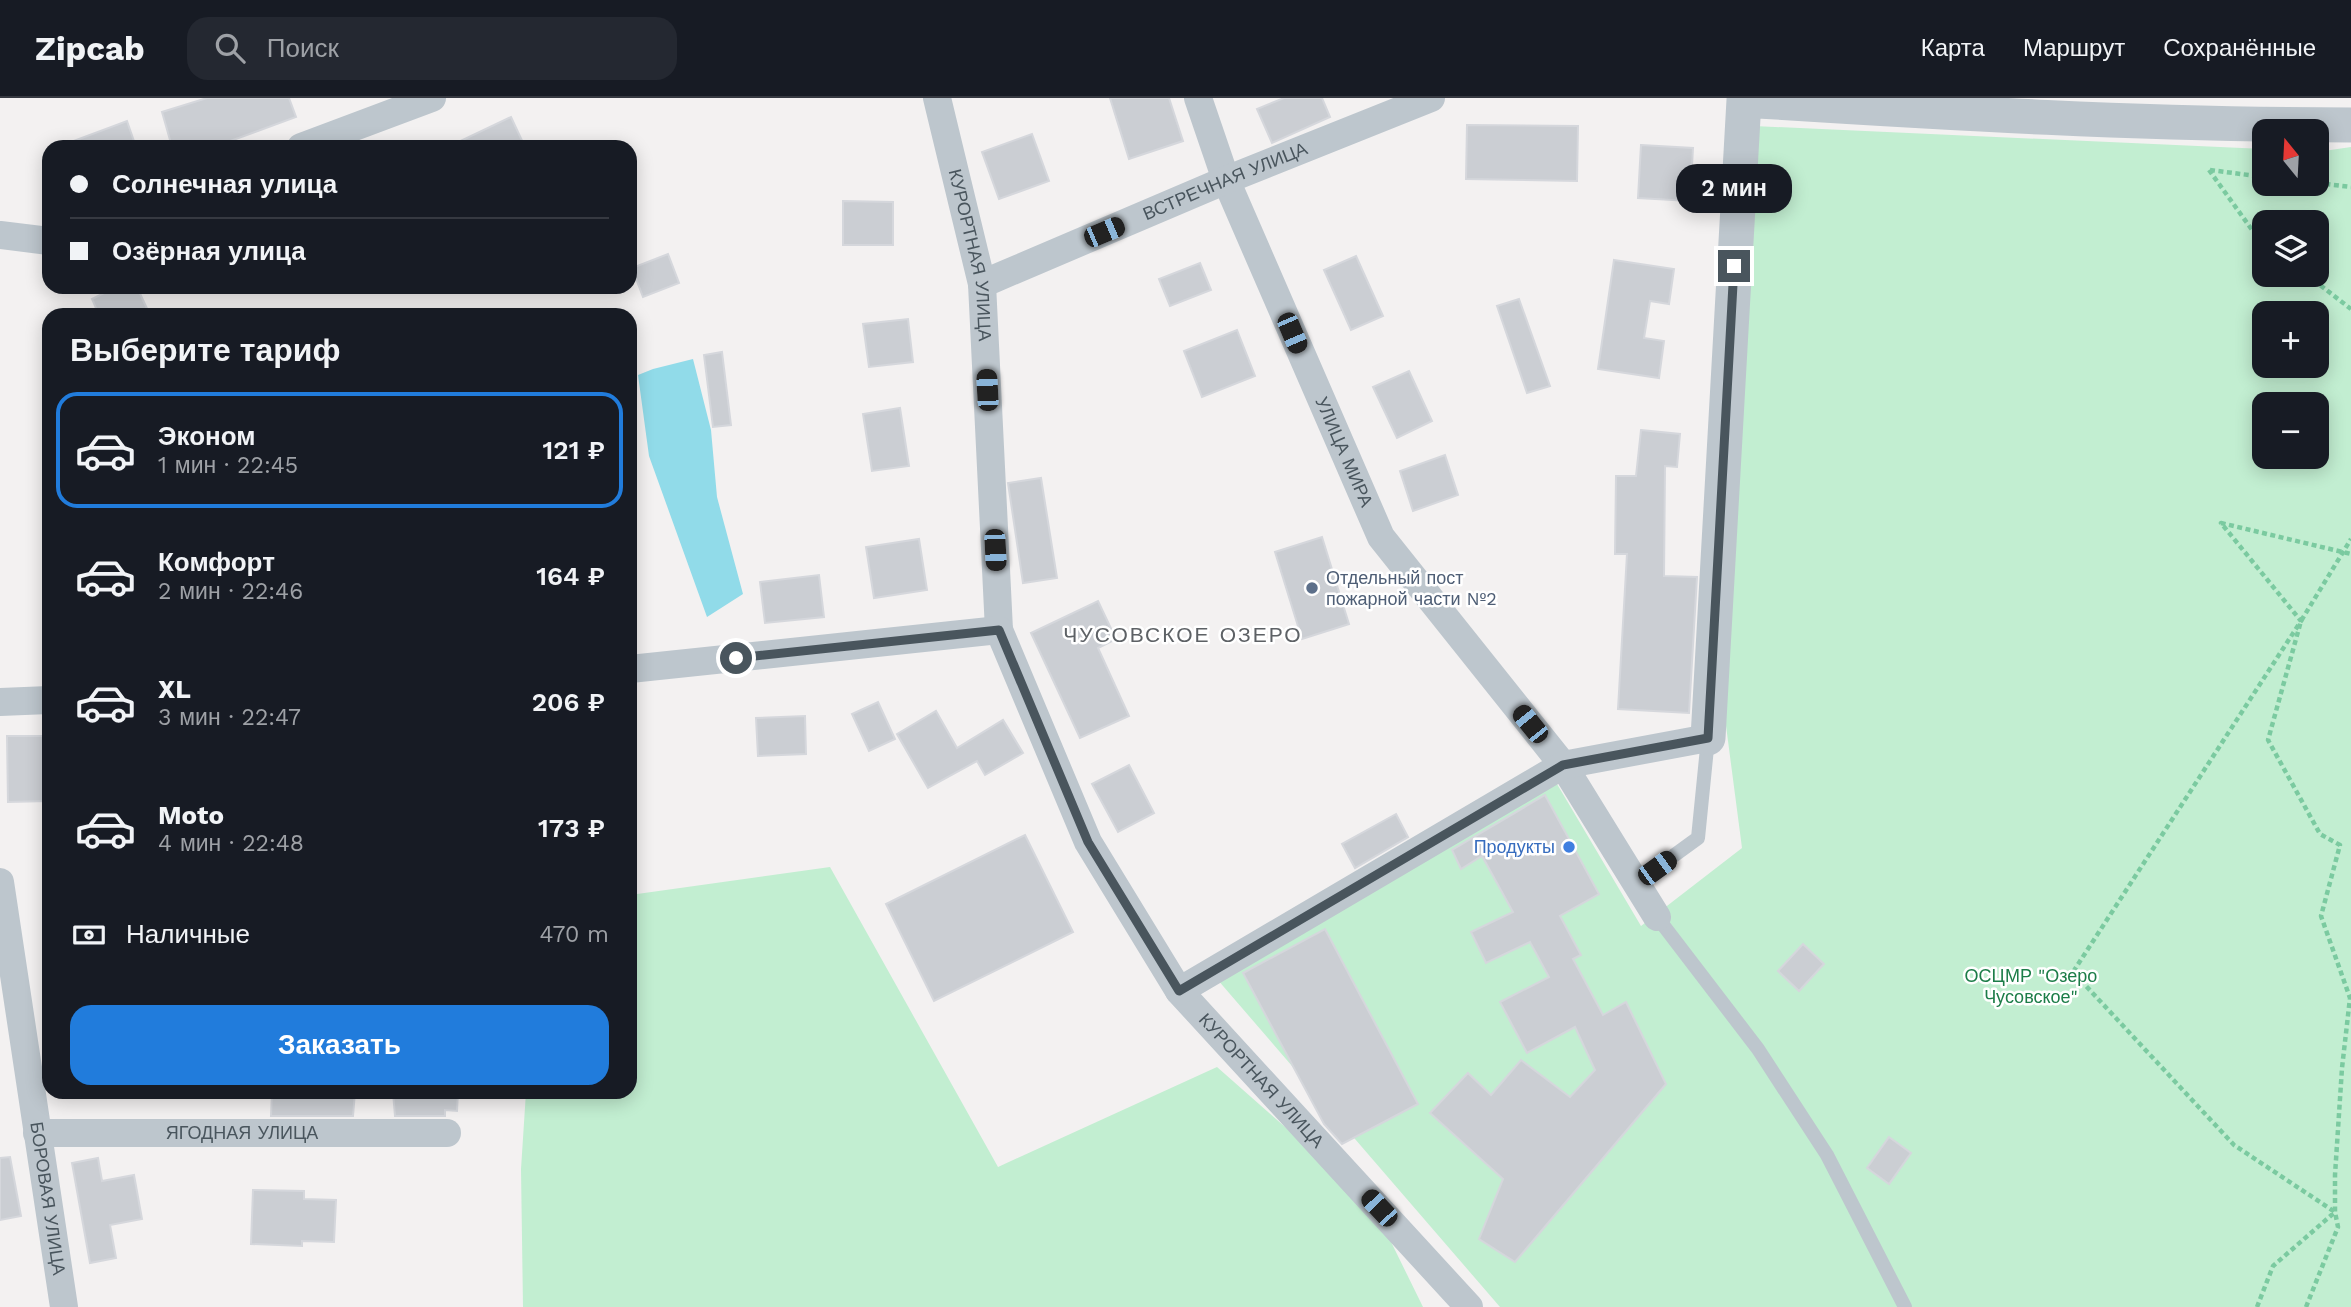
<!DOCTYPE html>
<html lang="ru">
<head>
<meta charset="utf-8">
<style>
	body { margin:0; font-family:"Work Sans",sans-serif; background:#242831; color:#f1f3f6; height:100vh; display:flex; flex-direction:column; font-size:26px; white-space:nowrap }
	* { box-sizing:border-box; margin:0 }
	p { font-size:23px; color:#9ea1a6 }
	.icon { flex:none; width:38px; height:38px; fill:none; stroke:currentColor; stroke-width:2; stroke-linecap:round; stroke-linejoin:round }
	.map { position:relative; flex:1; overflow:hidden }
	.details { position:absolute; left:42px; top:210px; width:595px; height:791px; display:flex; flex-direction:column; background:#171b24; border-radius:21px; box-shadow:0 4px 18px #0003 }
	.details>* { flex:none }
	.guide { position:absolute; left:42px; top:42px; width:595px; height:154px; border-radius:21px; box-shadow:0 4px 18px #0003; display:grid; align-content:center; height:154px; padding:0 28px; background:#171b24 }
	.needle { width:46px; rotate:342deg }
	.tools { position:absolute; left:2252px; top:21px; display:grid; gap:14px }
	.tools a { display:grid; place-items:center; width:77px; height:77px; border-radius:14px; background:#171b24; box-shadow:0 4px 18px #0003; font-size:35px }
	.end { position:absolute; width:32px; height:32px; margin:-16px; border:9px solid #49555d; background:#fff; box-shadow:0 0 0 4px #fff }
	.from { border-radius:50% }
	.bubble { position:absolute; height:49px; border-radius:21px; background:#171b24; box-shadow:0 4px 18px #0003; font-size:23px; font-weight:600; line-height:49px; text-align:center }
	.car { position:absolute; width:21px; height:42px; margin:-21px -10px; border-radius:9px; box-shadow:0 0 5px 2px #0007; background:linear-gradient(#222 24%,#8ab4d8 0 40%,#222 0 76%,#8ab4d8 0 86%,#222 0) }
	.guide b { display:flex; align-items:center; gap:24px; height:66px; font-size:26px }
	.guide b+b { border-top:2px solid #363941 }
	.guide i { width:18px; height:18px; background:#f1f3f6 }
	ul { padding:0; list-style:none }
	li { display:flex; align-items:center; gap:21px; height:116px; margin:0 14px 10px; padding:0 14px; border:4px solid transparent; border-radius:21px }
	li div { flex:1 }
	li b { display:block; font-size:26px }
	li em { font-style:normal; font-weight:600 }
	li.on { border-color:#217cdc }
	li>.icon { width:63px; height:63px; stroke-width:1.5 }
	h2 { padding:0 28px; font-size:32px; line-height:84px }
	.pay { display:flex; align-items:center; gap:18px; height:77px; padding:0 28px; font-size:26px }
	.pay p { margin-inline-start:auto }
	.cta { display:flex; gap:14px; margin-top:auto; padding:14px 28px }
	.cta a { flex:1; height:80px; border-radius:21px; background:#217cdc; color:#fff; font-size:28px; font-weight:600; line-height:80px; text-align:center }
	header { display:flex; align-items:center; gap:42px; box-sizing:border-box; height:98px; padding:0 35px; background:#171b24; border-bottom:2px solid #363941 }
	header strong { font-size:33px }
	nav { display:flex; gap:38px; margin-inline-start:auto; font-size:24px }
	.search { width:490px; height:63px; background:#242831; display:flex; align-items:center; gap:18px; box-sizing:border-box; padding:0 24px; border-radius:21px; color:#9ea1a6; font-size:26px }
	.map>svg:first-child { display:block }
	.green { fill:#c2eed1; fill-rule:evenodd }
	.water { fill:#91dbe9 }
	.building { fill:#cbced3; stroke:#d5d7dc; stroke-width:2 }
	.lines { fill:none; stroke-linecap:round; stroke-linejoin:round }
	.path { stroke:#7bcaa0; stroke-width:4.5; stroke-dasharray:5 3.5; stroke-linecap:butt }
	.service { stroke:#bdc6cd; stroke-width:14 }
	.minor { stroke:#bdc6cd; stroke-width:28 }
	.tertiary { stroke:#bdc6cd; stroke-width:35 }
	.route { stroke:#49555d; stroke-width:9 }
	.service-dot { fill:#5c6f8a; stroke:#fff; stroke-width:2.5 }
	.shop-dot { fill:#3f7fe0; stroke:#fff; stroke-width:2.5 }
	.labels { text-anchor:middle; stroke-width:5; stroke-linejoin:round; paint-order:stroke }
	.street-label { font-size:18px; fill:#49555d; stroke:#fff }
	.service-label { font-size:18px; fill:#4e5e75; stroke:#fff; text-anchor:start }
	.shop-label { font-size:18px; fill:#366cbe; stroke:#fff; text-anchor:end }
	.park-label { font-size:18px; fill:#1c7d48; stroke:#fff }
	.quarter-label { font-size:21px; letter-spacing:2px; fill:#5d6165; stroke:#fff }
</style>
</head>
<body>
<header>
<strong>Zipcab</strong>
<div class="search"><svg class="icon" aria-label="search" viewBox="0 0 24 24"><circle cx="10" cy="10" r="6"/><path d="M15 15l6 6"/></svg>Поиск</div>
<nav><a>Карта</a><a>Маршрут</a><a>Сохранённые</a></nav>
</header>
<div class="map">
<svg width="2351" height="1209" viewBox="0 0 2351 1209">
	<rect width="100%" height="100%" fill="#f3f1f1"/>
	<g class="green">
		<path d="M1754,28L2264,51V86H2317V54L2351,49V1209H1500L1217,881L1557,686L1641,828L1742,750L1725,620ZM2264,124H2317V177H2264ZM2264,215H2317V268H2264ZM2264,306H2317V359H2264Z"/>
		<path d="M830,769L998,1069L1217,969L1310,1051L1366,1093L1423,1209H523L521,1071L526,994H630V797Z"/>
	</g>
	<path class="water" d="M693,261L711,332L717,399L743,496L707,519L649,358L638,277L653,271Z"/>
	<g class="building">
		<path d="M207,0H289L296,19L214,49H172L162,14Z"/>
		<path d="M1110,0H1169L1183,43L1129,61Z"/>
		<path d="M1284,0H1322L1330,19L1272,45L1257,11Z"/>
		<path d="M511,19L525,49H448Z"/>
		<path d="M127,23L136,49H63V47Z"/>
		<path d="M1467,27L1578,28L1577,83L1466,81Z"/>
		<path d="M1032,36L1049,83L999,101L982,54Z"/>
		<path d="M1641,47L1693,50L1690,103L1638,100Z"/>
		<path d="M843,103L893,104V147H843Z"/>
		<path d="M668,156L679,185L643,199L632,170Z"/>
		<path d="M1356,158L1383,218L1351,232L1324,172Z"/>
		<path d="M1614,162L1674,171L1669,206L1650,203L1644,240L1664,243L1659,280L1598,271Z"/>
		<path d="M1200,165L1211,192L1170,208L1159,181Z"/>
		<path d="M116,189H137L150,217H99L92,201Z"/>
		<path d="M1519,201L1550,288L1527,295L1497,208Z"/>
		<path d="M908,221L913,264L869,269L863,226Z"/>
		<path d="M1237,232L1255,278L1202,299L1184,253Z"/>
		<path d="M722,254L731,327L713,329L704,257Z"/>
		<path d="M1409,273L1432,323L1397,340L1373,289Z"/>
		<path d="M900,310L909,368L872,373L863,316Z"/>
		<path d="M1641,332L1680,336L1677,369L1665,368L1664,478L1697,479L1689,615L1618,611L1627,456H1615L1616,378H1636Z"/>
		<path d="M1445,357L1458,397L1413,413L1400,373Z"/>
		<path d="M1041,380L1057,480L1023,485L1008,385Z"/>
		<path d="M1322,439L1349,526L1302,541L1275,454Z"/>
		<path d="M919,441L927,492L874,500L866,449Z"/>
		<path d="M819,477L824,519L765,525L760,484Z"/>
		<path d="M1098,503L1116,541L1098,550L1129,618L1080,640L1031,535Z"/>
		<path d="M878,604L895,641L869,653L852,616Z"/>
		<path d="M936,613L957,650L1003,622L1023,655L985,677L977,663L928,690L897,636Z"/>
		<path d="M805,618L806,656L758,658L756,620Z"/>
		<path d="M7,638H49V703L8,704Z"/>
		<path d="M1129,667L1154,715L1118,734L1092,686Z"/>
		<path d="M1545,697L1599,796L1560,818L1581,857L1573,861L1603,917L1626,904L1666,986L1515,1164L1479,1141L1503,1081L1430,1015L1468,975L1491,997L1521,962L1570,999L1595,972L1575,929L1527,955L1500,904L1549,879L1530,844L1486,865L1471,834L1513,814L1482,758L1461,771L1452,752Z"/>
		<path d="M1396,716L1408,739L1355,770L1342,746Z"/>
		<path d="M1025,737L1073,834L934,903L886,806Z"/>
		<path d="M1325,831L1418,1006L1342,1046L1324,1026L1243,875Z"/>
		<path d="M1803,846L1824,866L1799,893L1778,873Z"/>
		<path d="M272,994H355L353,1018H271Z"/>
		<path d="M393,994H458L457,1013L445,1012V1018H395Z"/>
		<path d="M1889,1039L1911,1055L1889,1086L1867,1070Z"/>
		<path d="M10,1059L21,1118L0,1122V1060Z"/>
		<path d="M98,1060L102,1083L134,1077L142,1121L110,1127L116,1160L90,1165L72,1065Z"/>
		<path d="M253,1092L304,1093V1101L336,1102L334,1144L302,1143V1148L251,1146Z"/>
	</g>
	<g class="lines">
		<g class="path">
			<path d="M2209,72L2255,136L2264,144"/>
			<path d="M2210,72L2264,79"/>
			<path d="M2317,85L2351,89"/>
			<path d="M2307,177L2351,211"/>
			<path d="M2257,1209L2273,1168L2335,1114L2234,1047L2073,874L2301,523L2221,425L2351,456"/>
			<path d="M2306,1209L2338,1129L2335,1114V1077L2342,970L2350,900L2321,818L2340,747L2320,736L2268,642L2301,523L2351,441"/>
		</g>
		<g class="service">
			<path d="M1636,785L1698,740L1708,640"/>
			<path d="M1657,819L1758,951L1827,1057L1905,1209"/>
		</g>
		<g class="minor">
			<path id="s1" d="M937,0L982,186L999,532L1088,744L1179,893L1469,1209"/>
			<path id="s2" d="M1198,0L1226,82L1381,439L1563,667L1657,819"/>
			<path d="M301,49L432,0"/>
			<path d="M0,137L49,143"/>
			<path id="s3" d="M982,186L1226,82L1431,0"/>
			<path d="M630,571L999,532"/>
			<path d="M0,604L49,602"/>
			<path id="s4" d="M0,784L64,1209"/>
			<path d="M1179,893L1563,667L1708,640"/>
			<path id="s5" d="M37,1035H447"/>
		</g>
		<path class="tertiary" d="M1708,640L1744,2C1946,15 2148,27 2351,27"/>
	</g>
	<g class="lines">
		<path class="route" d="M736,560L999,532L1088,744L1179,893L1563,667L1708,640L1734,168"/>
	</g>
	<circle class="service-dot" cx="1312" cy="490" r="7"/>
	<circle class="shop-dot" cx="1569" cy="749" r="7"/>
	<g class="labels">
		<g class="street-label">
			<text dy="6" stroke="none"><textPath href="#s3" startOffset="264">ВСТРЕЧНАЯ УЛИЦА</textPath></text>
			<text dy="6" stroke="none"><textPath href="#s1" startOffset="161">КУРОРТНАЯ УЛИЦА</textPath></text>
			<text dy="6" stroke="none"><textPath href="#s2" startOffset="383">УЛИЦА МИРА</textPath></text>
			<text dy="6" stroke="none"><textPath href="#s1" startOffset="1064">КУРОРТНАЯ УЛИЦА</textPath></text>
			<text dy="6" stroke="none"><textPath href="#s5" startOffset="205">ЯГОДНАЯ УЛИЦА</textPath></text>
			<text dy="6" stroke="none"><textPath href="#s4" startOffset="320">БОРОВАЯ УЛИЦА</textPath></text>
		</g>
		<g class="service-label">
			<text x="1326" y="486">Отдельный пост<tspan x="1326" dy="21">пожарной части №2</tspan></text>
		</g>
		<g class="shop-label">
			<text x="1555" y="755">Продукты</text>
		</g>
		<g class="park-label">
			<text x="2031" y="884">ОСЦМР "Озеро<tspan x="2031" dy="21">Чусовское"</tspan></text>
		</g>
		<g class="quarter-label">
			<text x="1183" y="544">ЧУСОВСКОЕ ОЗЕРО</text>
		</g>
	</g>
</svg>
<div class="tools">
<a><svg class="needle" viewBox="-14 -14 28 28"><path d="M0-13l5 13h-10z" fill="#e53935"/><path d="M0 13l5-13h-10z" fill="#9ea1a6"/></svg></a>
<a><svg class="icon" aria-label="layers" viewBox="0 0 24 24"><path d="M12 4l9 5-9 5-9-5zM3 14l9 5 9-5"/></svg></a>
<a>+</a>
<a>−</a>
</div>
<i class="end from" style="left:736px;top:560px"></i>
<i class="end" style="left:1734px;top:168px"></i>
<div class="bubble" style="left:1676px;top:66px;width:116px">2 мин</div>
<i class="car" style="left:1104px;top:134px;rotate:67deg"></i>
<i class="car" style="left:1292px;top:235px;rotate:157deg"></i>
<i class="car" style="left:987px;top:292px;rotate:357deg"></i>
<i class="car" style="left:995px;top:452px;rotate:177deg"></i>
<i class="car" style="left:1530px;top:626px;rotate:321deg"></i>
<i class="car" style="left:1657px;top:770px;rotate:54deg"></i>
<i class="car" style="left:1379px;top:1110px;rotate:317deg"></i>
<div class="guide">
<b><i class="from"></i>Солнечная улица</b>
<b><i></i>Озёрная улица</b>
</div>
<section class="details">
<h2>Выберите тариф</h2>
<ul>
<li class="on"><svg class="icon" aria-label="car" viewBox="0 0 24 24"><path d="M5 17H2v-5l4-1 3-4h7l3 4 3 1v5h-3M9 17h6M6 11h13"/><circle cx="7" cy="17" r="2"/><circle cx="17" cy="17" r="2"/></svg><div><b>Эконом</b><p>1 мин · 22:45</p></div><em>121 ₽</em></li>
<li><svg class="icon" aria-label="car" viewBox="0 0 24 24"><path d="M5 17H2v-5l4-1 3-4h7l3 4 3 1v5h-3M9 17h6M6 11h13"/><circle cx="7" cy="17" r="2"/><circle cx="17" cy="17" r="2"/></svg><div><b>Комфорт</b><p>2 мин · 22:46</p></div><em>164 ₽</em></li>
<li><svg class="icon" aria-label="car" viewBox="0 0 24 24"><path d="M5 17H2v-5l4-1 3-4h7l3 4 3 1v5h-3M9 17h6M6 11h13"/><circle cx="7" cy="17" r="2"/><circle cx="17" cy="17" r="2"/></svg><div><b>XL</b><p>3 мин · 22:47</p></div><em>206 ₽</em></li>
<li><svg class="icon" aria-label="car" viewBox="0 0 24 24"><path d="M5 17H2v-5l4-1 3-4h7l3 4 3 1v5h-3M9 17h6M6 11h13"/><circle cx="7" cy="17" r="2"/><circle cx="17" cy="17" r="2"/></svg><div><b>Moto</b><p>4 мин · 22:48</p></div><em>173 ₽</em></li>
</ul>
<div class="pay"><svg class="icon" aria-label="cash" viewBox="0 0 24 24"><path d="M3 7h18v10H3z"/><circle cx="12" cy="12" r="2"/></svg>Наличные<p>470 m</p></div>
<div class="cta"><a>Заказать</a></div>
</section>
</div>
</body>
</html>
